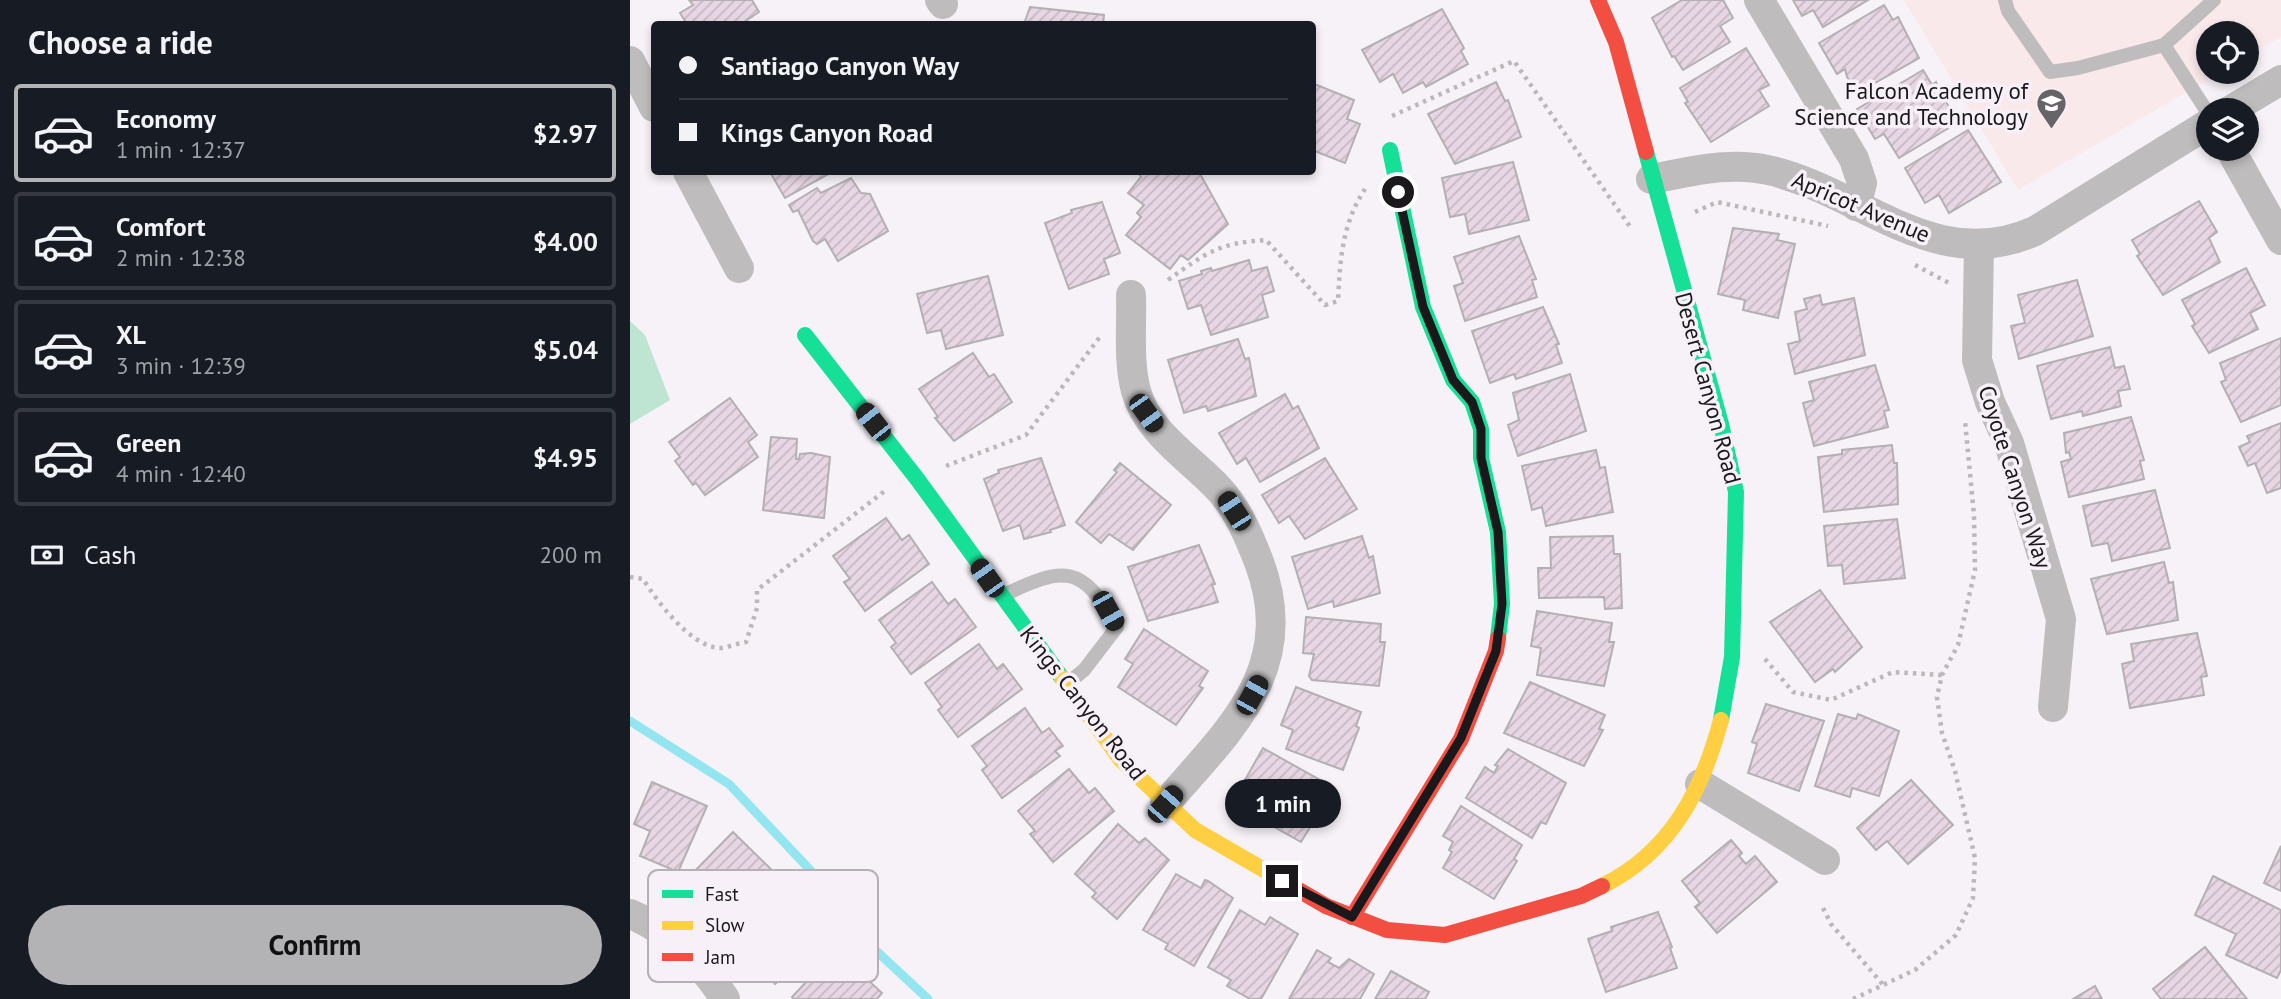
<!DOCTYPE html>
<html lang="en">
<head>
<meta charset="utf-8">
<style>
	body { margin:0; font-family:"PT Sans",sans-serif; background:#242831; color:#f1f3f6; height:100vh; display:flex; flex-direction:column; font-size:26px; white-space:nowrap }
	* { box-sizing:border-box; margin:0 }
	p { font-size:23px; color:#9ea1a6 }
	.icon { flex:none; width:38px; height:38px; fill:none; stroke:currentColor; stroke-width:2; stroke-linecap:round; stroke-linejoin:round }
	.map { position:relative; flex:1; overflow:hidden }
	.side { display:flex; flex-direction:column; background:#171b24; width:630px }
	.side>* { flex:none }
	.guide { position:absolute; left:21px; top:21px; width:665px; height:154px; border-radius:7px; box-shadow:0 4px 10px #0003; display:grid; align-content:center; height:154px; padding:0 28px; background:#171b24 }
	.tools { position:absolute; left:1566px; top:21px; display:grid; gap:14px }
	.tools a { display:grid; place-items:center; width:63px; height:63px; border-radius:50%; background:#171b24; box-shadow:0 4px 10px #0003; font-size:35px }
	.end { position:absolute; width:32px; height:32px; margin:-16px; border:9px solid #1a181a; background:#fff; box-shadow:0 0 0 4px #fff }
	.from { border-radius:50% }
	.bubble { position:absolute; height:49px; border-radius:24px; background:#171b24; box-shadow:0 4px 10px #0003; font-size:23px; font-weight:600; line-height:49px; text-align:center }
	.car { position:absolute; width:21px; height:42px; margin:-21px -10px; border-radius:9px; box-shadow:0 0 5px 2px #0007; background:linear-gradient(#222 24%,#8ab4d8 0 40%,#222 0 76%,#8ab4d8 0 86%,#222 0) }
	.guide b { display:flex; align-items:center; gap:24px; height:66px; font-size:26px }
	.guide b+b { border-top:2px solid #363941 }
	.guide i { width:18px; height:18px; background:#f1f3f6 }
	ul { padding:0; list-style:none }
	li { display:flex; align-items:center; gap:21px; height:98px; margin:0 14px 10px; padding:0 14px; border:4px solid #363941; border-radius:7px }
	li div { flex:1 }
	li b { display:block; font-size:26px }
	li em { font-style:normal; font-weight:600 }
	li.selected { border-color:#b3b3b6 }
	li>.icon { width:63px; height:63px; stroke-width:1.5 }
	h2 { padding:0 28px; font-size:32px; line-height:84px }
	.pay { display:flex; align-items:center; gap:18px; height:77px; padding:0 28px; font-size:26px }
	.pay p { margin-inline-start:auto }
	.primary-button { display:flex; gap:14px; margin-top:auto; padding:14px 28px }
	.primary-button a { flex:1; height:80px; border-radius:42px; background:#b3b3b6; color:#111; font-size:28px; font-weight:600; line-height:80px; text-align:center }
	main { display:flex; flex:1; min-height:0 }
	.map>svg:first-child { display:block }
	.education { fill:#fae9ea }
	.green { fill:#bee5d1 }
	.lines { fill:none; stroke-linecap:round; stroke-linejoin:round }
	.stream { stroke:#93e6f0; stroke-width:9 }
	.building { fill:url(#building-hatch); stroke:#b3b0b3; stroke-width:2 }
	.path { stroke:#bab8b9; stroke-width:4.5; stroke-dasharray:3.5 5; stroke-linecap:butt }
	.lane { stroke:#bebcbc; stroke-width:14 }
	.street { stroke:#bebcbc; stroke-width:30 }
	.fast { stroke:#16e098; stroke-width:16 }
	.slow { stroke:#ffcf43; stroke-width:16 }
	.jam { stroke:#f24e42; stroke-width:16 }
	.route { stroke:#1a181a; stroke-width:9 }
	.labels { text-anchor:middle; stroke-width:7; stroke-linejoin:round; paint-order:stroke }
	.poi-label { font-size:23px; fill:#1a181a; stroke:#f7f0f9; text-anchor:end }
	.street-label { font-size:23px; fill:#1a181a; stroke:#f7f0f9 }
	.key { fill:#f7f0f9; stroke:#b5afb6; stroke-width:2 }
	.key-label { font-size:19px; fill:#1a181a }
</style>
</head>
<body>
<main>
<section class="side">
<h2>Choose a ride</h2>
<ul>
<li class="selected"><svg class="icon" aria-label="car" viewBox="0 0 24 24"><path d="M5 17H2v-5l4-1 3-4h7l3 4 3 1v5h-3M9 17h6M6 11h13"/><circle cx="7" cy="17" r="2"/><circle cx="17" cy="17" r="2"/></svg><div><b>Economy</b><p>1 min · 12:37</p></div><em>$2.97</em></li>
<li><svg class="icon" aria-label="car" viewBox="0 0 24 24"><path d="M5 17H2v-5l4-1 3-4h7l3 4 3 1v5h-3M9 17h6M6 11h13"/><circle cx="7" cy="17" r="2"/><circle cx="17" cy="17" r="2"/></svg><div><b>Comfort</b><p>2 min · 12:38</p></div><em>$4.00</em></li>
<li><svg class="icon" aria-label="car" viewBox="0 0 24 24"><path d="M5 17H2v-5l4-1 3-4h7l3 4 3 1v5h-3M9 17h6M6 11h13"/><circle cx="7" cy="17" r="2"/><circle cx="17" cy="17" r="2"/></svg><div><b>XL</b><p>3 min · 12:39</p></div><em>$5.04</em></li>
<li><svg class="icon" aria-label="car" viewBox="0 0 24 24"><path d="M5 17H2v-5l4-1 3-4h7l3 4 3 1v5h-3M9 17h6M6 11h13"/><circle cx="7" cy="17" r="2"/><circle cx="17" cy="17" r="2"/></svg><div><b>Green</b><p>4 min · 12:40</p></div><em>$4.95</em></li>
</ul>
<div class="pay"><svg class="icon" aria-label="cash" viewBox="0 0 24 24"><path d="M3 7h18v10H3z"/><circle cx="12" cy="12" r="2"/></svg>Cash<p>200 m</p></div>
<div class="primary-button"><a>Confirm</a></div>
</section>
<div class="map">
<svg width="1651" height="999" viewBox="0 0 1651 999">
	<defs>
		<pattern id="building-hatch" width="6" height="6" patternUnits="userSpaceOnUse" patternTransform="scale(1.75)"><rect width="6" height="6" fill="#e7d6e3"/><path d="M-1 1l2-2M0 6l6-6M5 7l2-2" fill="none" stroke="#c6b7c2"/></pattern>
	</defs>
	<rect width="100%" height="100%" fill="#f6f2f7"/>
	<path class="education" d="M1274,0H1651V37L1617,56V33H1578V72H1591L1388,190Z"/>
	<path class="green" d="M0,321L15,335L40,400L0,424Z"/>
	<g class="lines">
		<path class="stream" d="M0,721L99,784L183,873L225,931L298,999"/>
	</g>
	<g class="building">
		<path d="M59,0H122L129,12L111,24H57L50,13L63,5Z"/>
		<path d="M1052,0H1093L1103,18L1090,26L1100,42L1053,70L1044,56L1042,57L1022,18Z"/>
		<path d="M1163,0H1238L1193,27L1183,10L1172,16Z"/>
		<path d="M1254,5L1263,20L1268,17L1289,58L1229,92L1217,77L1215,69L1207,74L1189,43Z"/>
		<path d="M400,7L474,15L473,24H394Z"/>
		<path d="M812,9L834,48L831,51L838,64L796,87L793,82L773,93L763,74L750,82L732,50Z"/>
		<path d="M1116,48L1139,85L1129,90L1139,106L1081,142L1055,103L1058,102L1050,88Z"/>
		<path d="M1293,70L1302,85L1306,82L1327,123L1269,158L1254,134L1245,139L1227,109Z"/>
		<path d="M866,82L875,101L878,100L891,137L825,164L798,114Z"/>
		<path d="M682,83L724,100L717,119L730,124L715,163L682,150Z"/>
		<path d="M1338,130L1371,182L1319,213L1309,195L1295,203L1275,168Z"/>
		<path d="M883,162L899,220L839,234L835,214L820,217L812,178Z"/>
		<path d="M140,172H202L155,198Z"/>
		<path d="M508,172H569L598,224L558,260L551,255L540,269L496,235L511,217L507,213L514,205L498,193L511,177Z"/>
		<path d="M221,178L231,193L240,194L258,231L208,261L195,239L187,244L183,241L168,210L163,212L159,205L187,188L191,193Z"/>
		<path d="M1569,201L1587,232L1579,238L1590,262L1533,295L1507,256L1510,254L1502,240Z"/>
		<path d="M472,202L490,253L474,259L479,274L439,289L415,223L442,213L441,210Z"/>
		<path d="M1103,228L1149,234L1147,240L1165,244L1148,318L1113,310L1115,300L1088,294Z"/>
		<path d="M889,236L906,279L902,280L907,297L835,321L824,286L833,283L824,257Z"/>
		<path d="M619,260L622,271L637,267L644,291L632,295L638,317L581,335L571,305L558,309L549,281L572,274L571,271L581,268L582,271Z"/>
		<path d="M1616,268L1635,305L1620,313L1628,329L1579,353L1562,326L1565,324L1552,300Z"/>
		<path d="M358,276L373,335L316,349L311,330L297,333L287,294Z"/>
		<path d="M1447,280L1463,336L1389,359L1381,326L1395,323L1388,295Z"/>
		<path d="M1190,295L1192,305L1224,298L1235,355L1165,374L1158,344L1170,341L1165,312L1177,309L1174,299Z"/>
		<path d="M913,307L929,344L926,345L932,363L886,379L884,374L860,383L842,331Z"/>
		<path d="M1651,338V405L1611,422L1591,382L1596,380L1590,363Z"/>
		<path d="M608,339L615,359L619,358L626,396L578,411L576,406L554,413L538,360Z"/>
		<path d="M1480,347L1485,368L1494,366L1500,389L1488,391L1491,406L1453,416L1452,411L1421,419L1407,366Z"/>
		<path d="M343,353L359,377L364,374L382,402L324,441L305,418L308,417L289,389Z"/>
		<path d="M1245,365L1259,410L1254,411L1258,427L1184,446L1173,403L1184,400L1179,382Z"/>
		<path d="M940,374L956,431L888,456L878,425L889,420L883,393Z"/>
		<path d="M655,394L663,409L668,406L689,448L630,482L616,458L607,464L589,433Z"/>
		<path d="M100,398L127,435L118,442L128,457L75,495L66,483L63,485L45,461L50,457L39,442Z"/>
		<path d="M1501,417L1514,460L1510,461L1514,479L1439,497L1431,462L1441,459L1439,452L1436,453L1434,433Z"/>
		<path d="M1651,423V488L1637,493L1625,463L1618,466L1609,447L1620,442L1617,436Z"/>
		<path d="M141,437L167,439L166,459H169L170,454L181,453L200,457L194,518L133,510Z"/>
		<path d="M1262,445L1264,463H1267L1268,504L1194,512L1188,457L1212,454V450Z"/>
		<path d="M966,450L970,468L975,467L983,512L916,526L912,507L902,510L892,466Z"/>
		<path d="M411,458L435,525L420,530L421,532L394,539L390,525L373,531L354,479L369,473L368,470Z"/>
		<path d="M695,458L727,509L675,539L659,516L649,523L632,495Z"/>
		<path d="M490,463L541,505L503,550L479,534L471,543L446,522L487,472L484,470Z"/>
		<path d="M1525,490L1540,548L1482,561L1478,543L1462,546L1453,506Z"/>
		<path d="M256,518L272,540L279,535L299,564L235,611L214,582L220,579L203,556Z"/>
		<path d="M1267,519L1275,578L1214,584L1212,565L1198,566L1194,526Z"/>
		<path d="M732,536L739,558L743,556L750,593L704,607L703,601L678,609L662,557Z"/>
		<path d="M983,536L984,554H990L992,608L975,609L974,597L909,598L908,568H921L920,537Z"/>
		<path d="M569,545L585,584L582,585L588,602L518,621L498,567Z"/>
		<path d="M1534,562L1539,583L1543,582L1548,620L1477,634L1461,579Z"/>
		<path d="M302,582L318,604L325,599L346,627L281,674L261,647L266,643L249,620Z"/>
		<path d="M1190,590L1232,647L1205,672L1203,669L1185,682L1140,622Z"/>
		<path d="M907,611L982,623L979,642H984L974,686L907,675L911,648L901,646Z"/>
		<path d="M676,617L751,624L750,642H755L749,686L682,680L679,676L684,654L673,653Z"/>
		<path d="M514,629L578,671L569,686L573,688L546,725L488,687L503,664L495,659Z"/>
		<path d="M1567,633L1577,676L1571,677L1574,695L1500,708L1492,664L1504,661L1501,644Z"/>
		<path d="M349,644L367,669L373,664L392,689L328,737L308,710L312,707L295,683Z"/>
		<path d="M900,682L975,715L969,729L973,730L954,766L874,733Z"/>
		<path d="M666,687L731,712L726,726L729,728L713,770L656,749L663,730L651,725Z"/>
		<path d="M1136,704L1194,721L1169,791L1118,773L1127,744L1122,742Z"/>
		<path d="M395,708L412,733L419,728L433,746L425,751L430,756L372,798L352,770L357,766L342,746Z"/>
		<path d="M1208,714L1226,719L1228,714L1269,731L1249,796L1222,788L1220,797L1185,786Z"/>
		<path d="M633,748L699,785L691,800L695,803L671,842L612,809L622,793L611,787Z"/>
		<path d="M878,749L936,783L916,824L911,822L902,838L836,798L855,767L864,773L868,766L865,765Z"/>
		<path d="M439,769L459,793L465,788L484,811L423,862L400,834L405,831L388,811Z"/>
		<path d="M1281,780L1323,825L1278,864L1257,841L1246,850L1227,828Z"/>
		<path d="M22,782L77,806L48,872L10,856L20,831L4,824Z"/>
		<path d="M831,806L892,845L884,859L887,861L864,899L813,868L822,852L819,850L823,842L813,836Z"/>
		<path d="M488,824L509,843L515,838L539,860L487,919L462,897L466,893L445,874Z"/>
		<path d="M103,832L148,876L95,931L63,900L70,892L57,879Z"/>
		<path d="M1101,840L1112,853L1109,856L1116,864L1125,856L1147,882L1087,933L1065,907L1070,903L1052,881Z"/>
		<path d="M1651,846V891L1634,883Z"/>
		<path d="M546,874L571,888L575,880L578,881L603,898L564,966L535,949L538,944L513,930Z"/>
		<path d="M1583,876L1651,910V970L1647,978L1596,955L1606,934L1565,915Z"/>
		<path d="M160,890L199,935L145,984L117,953L136,936L124,922Z"/>
		<path d="M610,910L635,925L640,917L668,934L631,999H620L597,986L601,980L578,967Z"/>
		<path d="M1028,912L1042,947L1040,948L1047,968L976,992L958,939L982,931L981,927Z"/>
		<path d="M1575,947L1617,999H1531L1523,989Z"/>
		<path d="M208,948L217,961L221,957L242,977L239,981L252,993L247,999H164L162,997Z"/>
		<path d="M687,950L701,958L698,962L709,968L719,959L744,974L730,999H659Z"/>
		<path d="M761,971L799,992L795,999H745Z"/>
		<path d="M1465,986L1472,999H1443Z"/>
	</g>
	<g class="lines">
		<g class="path">
			<path d="M762,116L884,61L1001,228"/>
			<path d="M1065,212L1087,202L1198,226"/>
			<path d="M1285,265L1321,284"/>
			<path d="M538,280C576,253 588,243 636,240L695,305L708,301C710,260 712,224 735,189"/>
			<path d="M316,466L396,435L472,334"/>
			<path d="M0,577L13,579C27,601 60,646 89,648C97,648 108,643 116,642L127,608V590L256,490"/>
			<path d="M1135,659L1163,692L1201,700L1263,672L1312,675"/>
			<path d="M1193,908L1201,924L1255,987"/>
			<path d="M1223,999L1285,970L1326,935L1343,898L1345,858L1325,771L1312,733L1307,697L1312,675L1328,645L1345,570L1344,515L1335,421"/>
		</g>
		<g class="lane">
			<path d="M1375,0L1378,11L1420,72L1448,68L1534,45L1584,0"/>
			<path d="M1534,45L1578,113"/>
			<path d="M372,596C434,566 452,563 487,627L454,670L437,684"/>
		</g>
		<g class="street">
			<path d="M310,0L313,4"/>
			<path d="M1129,0L1224,159L1232,183L1226,206"/>
			<path d="M0,61L24,107"/>
			<path d="M1601,110L1651,80"/>
			<path d="M1600,149L1651,240"/>
			<path d="M58,172L109,268"/>
			<path d="M1021,179C1060,172 1099,161 1138,170C1231,191 1305,276 1405,231L1578,124"/>
			<path d="M1349,246L1347,360L1360,402L1379,443L1431,619L1423,707"/>
			<path d="M501,295C502,325 498,362 506,391C517,432 561,459 588,488C607,508 619,536 629,562C669,669 600,729 535,804"/>
			<path d="M1070,784L1195,860"/>
			<path d="M0,914C38,929 73,964 95,999"/>
		</g>
		<g class="fast">
			<path d="M760,150L793,307L823,380L842,402L851,429V458L868,532L872,604L868,638"/>
			<path d="M1016,152L1091,424L1106,492L1102,657L1091,720"/>
			<path d="M175,335L288,480L432,678"/>
		</g>
		<g class="slow">
			<path d="M432,678L491,760L565,830L660,885"/>
			<path d="M972,886C1041,852 1072,791 1091,720"/>
		</g>
		<g class="jam">
			<path d="M968,0L986,42L1016,152"/>
			<path d="M660,885L696,906L757,930L815,935L951,896L972,886"/>
			<path d="M722,917L831,739L866,651L868,638"/>
		</g>
	</g>
	<g class="lines">
		<path class="route" d="M652,881L722,917L831,738L866,651L872,604L868,532L851,458V429L842,402L823,380L793,307L768,192"/>
	</g>
	<defs>
		<symbol id="school-pin" viewBox="-11 -11 22 30"><path d="M0 17L-7.5 6A9.5 9.5 0 1 1 7.5 6Z" fill="#676467" stroke="#f7f0f9"/><path d="M0-5L7-2L0 1L-7-2ZM-4 1L0 2.5L4 1V4Q0 6-4 4Z" fill="#fff"/></symbol>
	</defs>
	<g fill-rule="evenodd">
		<use href="#school-pin" x="1404" y="86" width="35" height="47"/>
	</g>
	<g class="labels">
		<g class="poi-label">
			<text x="1398" y="99">Falcon Academy of<tspan x="1398" dy="26">Science and Technology</tspan></text>
		</g>
		<g class="street-label">
			<text transform="translate(1231 207) rotate(23)" y="8">Apricot Avenue</text>
			<text transform="translate(1078 388) rotate(75)" y="8">Desert Canyon Road</text>
			<text transform="translate(1385 477) rotate(72)" y="8">Coyote Canyon Way</text>
			<text transform="translate(453 703) rotate(52)" y="8">Kings Canyon Road</text>
		</g>
	</g>
	<rect x="18" y="870" width="230" height="112" rx="10" class="key"/>
	<rect x="32" y="890" width="31" height="8" fill="#16e098"/>
	<rect x="32" y="921" width="31" height="9" fill="#ffcf43"/>
	<rect x="32" y="953" width="31" height="8" fill="#f24e42"/>
	<g class="key-label">
		<text x="75" y="901">Fast</text>
		<text x="75" y="932">Slow</text>
		<text x="75" y="964">Jam</text>
	</g>
</svg>
<div class="tools">
<a><svg class="icon" aria-label="locate" viewBox="0 0 24 24"><circle cx="12" cy="12" r="6"/><path d="M12 2v4M12 18v4M2 12h4M18 12h4"/></svg></a>
<a><svg class="icon" aria-label="layers" viewBox="0 0 24 24"><path d="M12 4l9 5-9 5-9-5zM3 14l9 5 9-5"/></svg></a>
</div>
<i class="end from" style="left:768px;top:192px"></i>
<i class="end" style="left:652px;top:881px"></i>
<div class="bubble" style="left:595px;top:779px;width:116px">1 min</div>
<i class="car" style="left:516px;top:413px;rotate:144deg"></i>
<i class="car" style="left:243px;top:422px;rotate:322deg"></i>
<i class="car" style="left:604px;top:511px;rotate:327deg"></i>
<i class="car" style="left:357px;top:578px;rotate:325deg"></i>
<i class="car" style="left:478px;top:611px;rotate:151deg"></i>
<i class="car" style="left:622px;top:695px;rotate:29deg"></i>
<i class="car" style="left:535px;top:804px;rotate:41deg"></i>
<div class="guide">
<b><i class="from"></i>Santiago Canyon Way</b>
<b><i></i>Kings Canyon Road</b>
</div>
</div>
</main>
</body>
</html>
